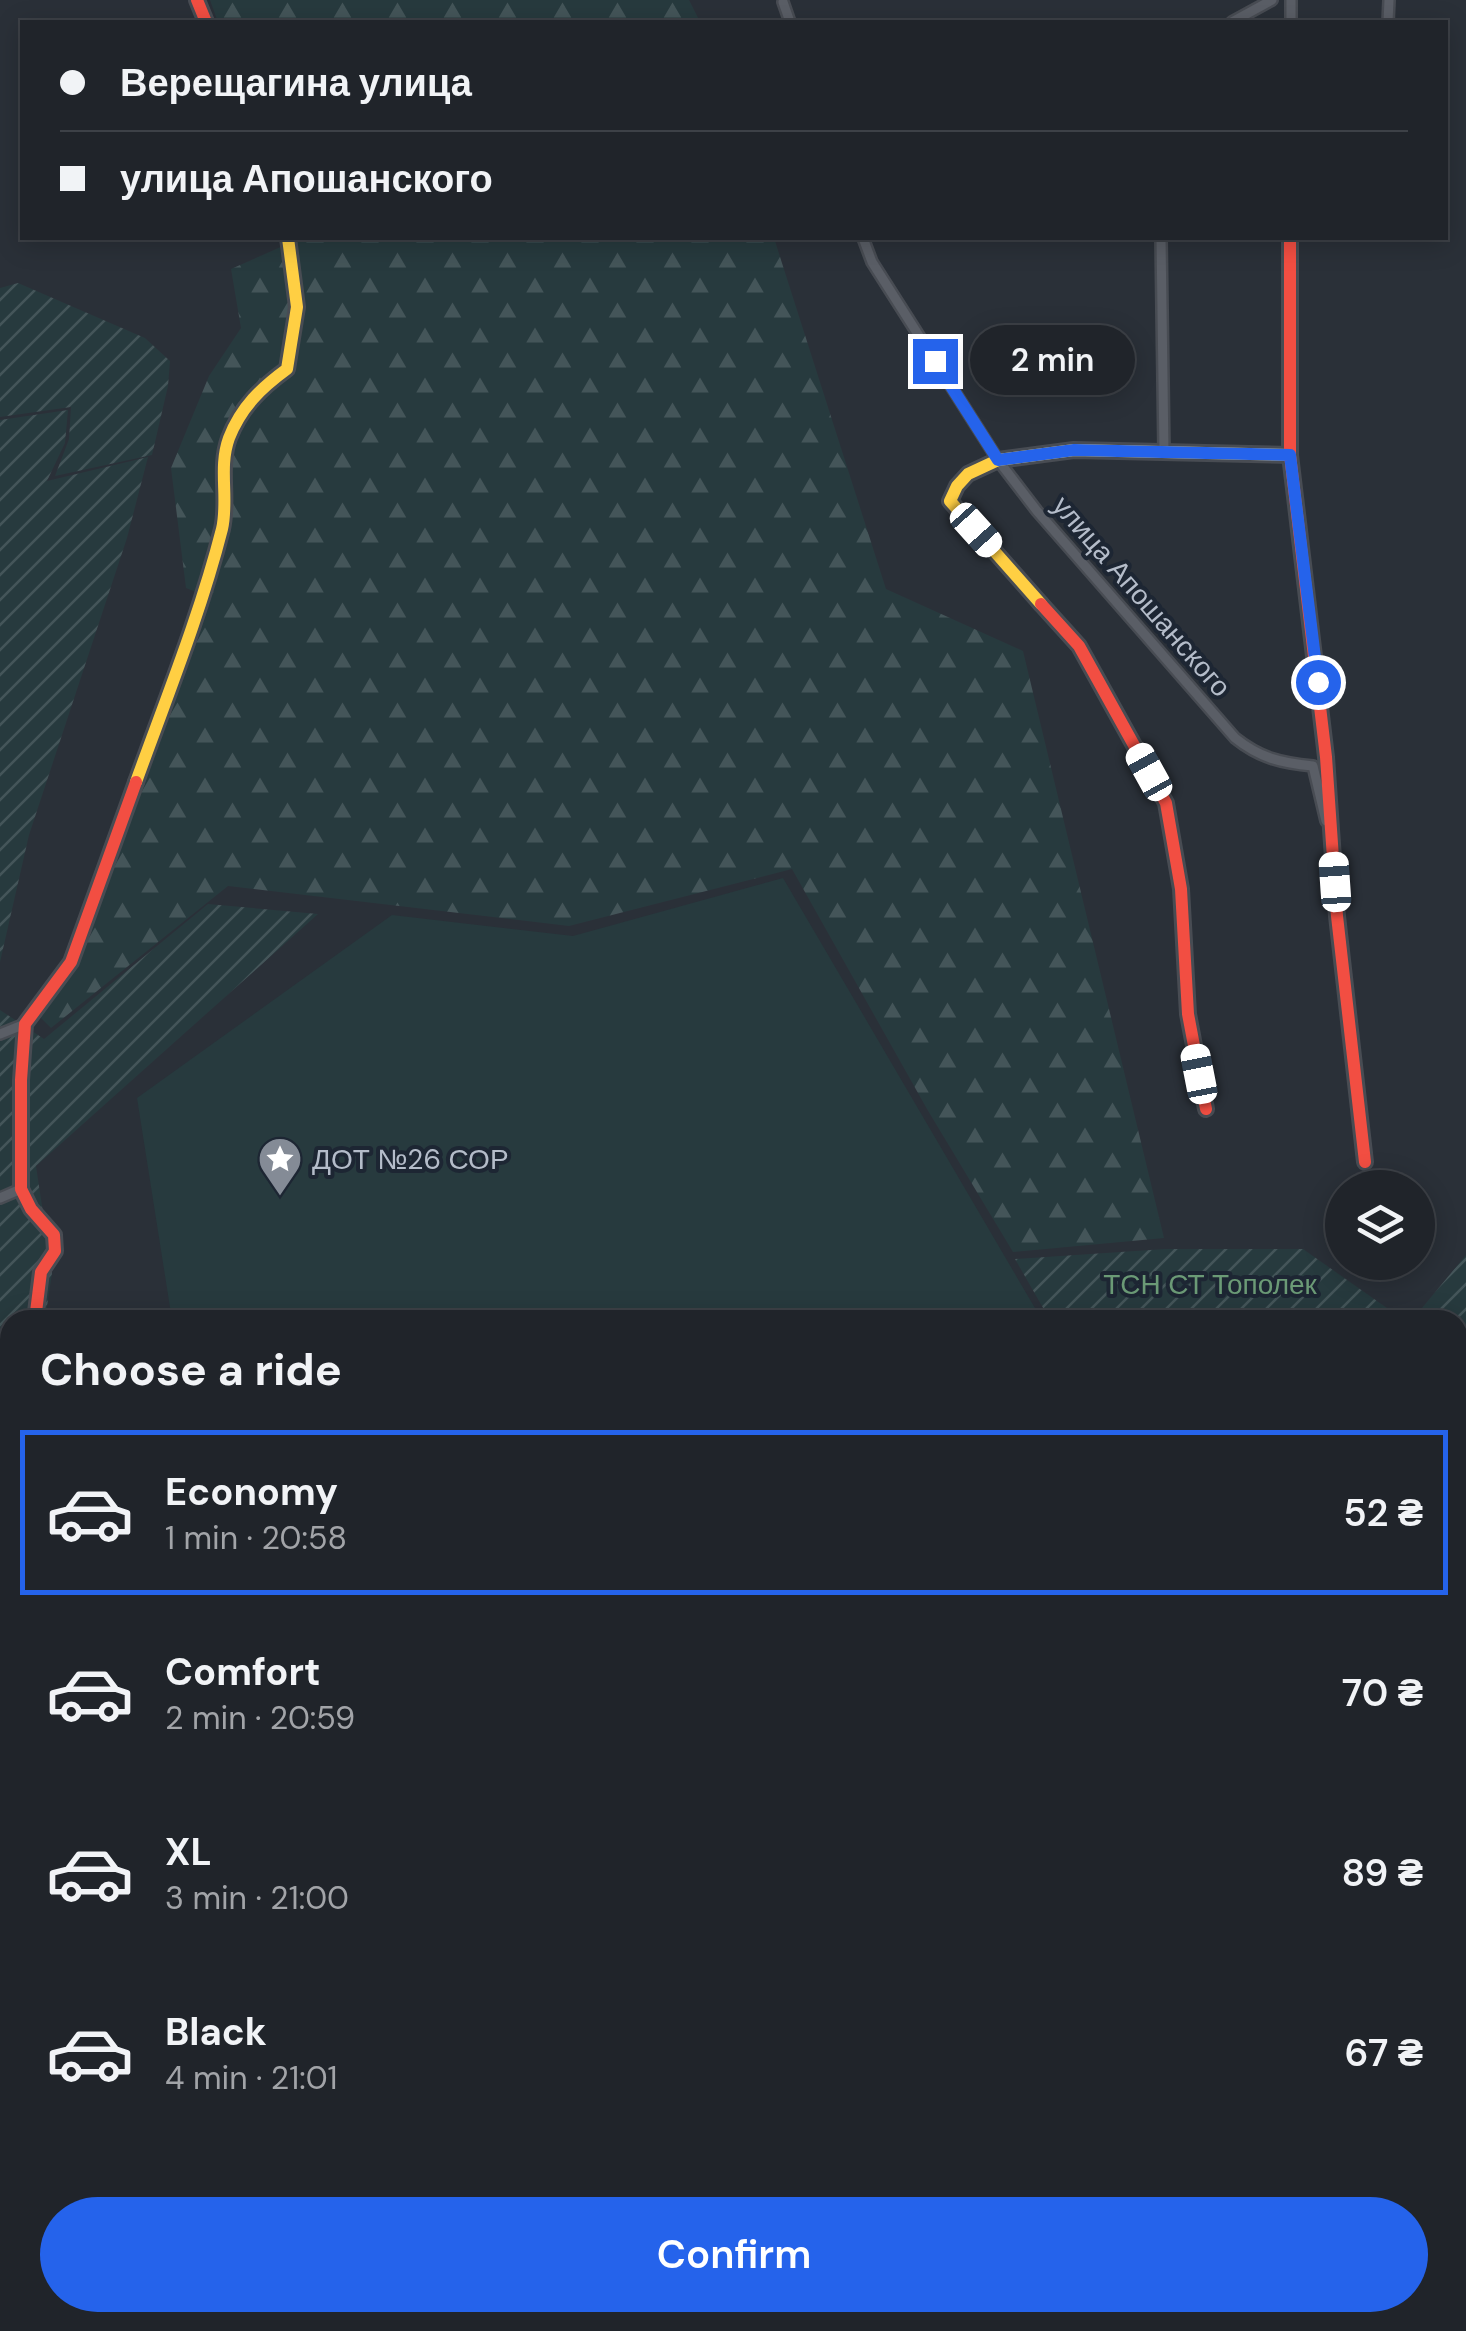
<!DOCTYPE html>
<html lang="en">
<head>
<meta charset="utf-8">
<style>
	body { margin:0; font-family:"DM Sans",sans-serif; background:#282c32; color:#f1f3f6; height:100vh; display:flex; flex-direction:column; font-size:38px; white-space:nowrap }
	* { box-sizing:border-box; margin:0 }
	p { font-size:32px; color:#a2a4a8 }
	.icon { flex:none; width:55px; height:55px; fill:none; stroke:currentColor; stroke-width:2; stroke-linecap:round; stroke-linejoin:round }
	.map { position:relative; flex:1; overflow:hidden }
	.drawer { position:absolute; left:0px; top:1310px; width:1468px; height:1022px; display:flex; flex-direction:column; background:#20242a; border-radius:30px 30px 0 0; box-shadow:0 5px 25px #0003,0 0 0 2px #3d4147 }
	.drawer>* { flex:none }
	.hud { position:absolute; left:20px; top:20px; width:1428px; height:220px; border-radius:0px; box-shadow:0 5px 25px #0003,0 0 0 2px #3d4147; display:grid; align-content:center; height:220px; padding:0 40px; background:#20242a }
	.controls { position:absolute; left:1325px; top:1170px; display:grid; gap:20px }
	.controls a { display:grid; place-items:center; width:110px; height:110px; border-radius:50%; background:#20242a; box-shadow:0 5px 25px #0003,0 0 0 2px #3d4147; font-size:50px }
	.end { position:absolute; width:45px; height:45px; margin:-22px; border:12px solid #2563eb; background:#fff; box-shadow:0 0 0 5px #fff }
	.from { border-radius:50% }
	.bubble { position:absolute; height:70px; border-radius:35px; background:#20242a; box-shadow:0 5px 25px #0003,0 0 0 2px #3d4147; font-size:32px; font-weight:600; line-height:70px; text-align:center }
	.car { position:absolute; width:30px; height:60px; margin:-30px -15px; border-radius:12px; box-shadow:0 0 8px 2px #0007; background:linear-gradient(#fff 24%,#345 0 40%,#fff 0 76%,#345 0 86%,#fff 0) }
	.hud b { display:flex; align-items:center; gap:35px; height:95px; font-size:38px }
	.hud b+b { border-top:2px solid #3d4147 }
	.hud i { width:25px; height:25px; background:#f1f3f6 }
	ul { padding:0; list-style:none }
	li { display:flex; align-items:center; gap:30px; height:165px; margin:0 20px 15px; padding:0 20px; border:5px solid transparent; border-radius:0px }
	li div { flex:1 }
	li b { display:block; font-size:38px }
	li em { font-style:normal; font-weight:600 }
	li.current { border-color:#2563eb }
	li>.icon { width:90px; height:90px; stroke-width:1.5 }
	h2 { padding:0 40px; font-size:45px; line-height:120px }
	.button { display:flex; gap:20px; margin-top:auto; padding:20px 40px }
	.button a { flex:1; height:115px; border-radius:60px; background:#2563eb; color:#fff; font-size:40px; font-weight:600; line-height:115px; text-align:center }
	.map>svg:first-child { display:block }
	.grass { fill:#273a3e }
	.forest { fill:url(#forest-firs) }
	.garden { fill:url(#garden-furrows) }
	.lines { fill:none; stroke-linecap:round; stroke-linejoin:round }
	.street-casing { stroke:#484c53; stroke-width:14 }
	.slow-casing { stroke:#484c53; stroke-width:18 }
	.jam-casing { stroke:#484c53; stroke-width:18 }
	.street { stroke:#5a5e66; stroke-width:9 }
	.slow { stroke:#ffcf43; stroke-width:12 }
	.jam { stroke:#f24e42; stroke-width:12 }
	.route { stroke:#2563eb; stroke-width:12 }
	.labels { text-anchor:middle; stroke-width:8; stroke-linejoin:round; paint-order:stroke }
	.street-label { font-size:28px; fill:#b4bcc9; stroke:#1d2633 }
	.poi-label { font-size:28px; fill:#b4bcc9; stroke:#1d2633; text-anchor:start }
	.park-label { font-size:28px; fill:#6b9a76; stroke:#1d2633 }
</style>
</head>
<body>
<div class="map">
<svg width="1466" height="2331" viewBox="0 0 1466 2331">
	<defs>
		<pattern id="forest-firs" width="22" height="20" patternUnits="userSpaceOnUse" patternTransform="scale(2.5)"><rect width="22" height="20" fill="#273a3e"/><path d="M5 1l3.5 6h-7zM16 11l3.5 6h-7z" fill="#445559"/></pattern>
		<pattern id="garden-furrows" width="10" height="10" patternUnits="userSpaceOnUse" patternTransform="scale(2.5)"><rect width="10" height="10" fill="#273a3e"/><path d="M-1 1l2-2M0 10L10 0M9 11l2-2" fill="none" stroke="#445559"/></pattern>
	</defs>
	<rect width="100%" height="100%" fill="#2a3038"/>
	<g class="grass">
		<path d="M783,878L1042,1320H172L137,1098L392,915L573,936Z"/>
		<path d="M1458,1872L1466,1891V2131L1458,2142Z"/>
		<path d="M832,2322H1309V2323L1304,2331H828Z"/>
	</g>
	<g class="forest">
		<path d="M210,0H689L700,22H218Z"/>
		<path d="M301,238H774L886,589L1023,651L1164,1238L1013,1252L927,1109L792,869L569,926L228,886L51,1028L40,1017L82,955L209,597L186,588L171,468L209,376L241,328L231,269Z"/>
		<path d="M10,1673V2322L822,2323L819,2331H0V1676Z"/>
	</g>
	<g class="garden">
		<path d="M18,283L145,338L170,361L168,386L152,455L55,476L69,439L71,407L0,417V288Z"/>
		<path d="M68,410L65,443L47,481L148,457L127,538L29,835L0,962V420Z"/>
		<path d="M208,904L318,914L36,1166L52,1273L45,1320H10V1617L0,1621V1010L44,1039Z"/>
		<path d="M1165,1249H1303L1404,1320H1050L1015,1259Z"/>
		<path d="M1466,1255V1541L1458,1548V1320H1412Z"/>
	</g>
	<g class="lines">
		<defs>
			<g id="street">
				<path d="M783,2L790,22"/>
				<path d="M1232,22L1272,0"/>
				<path d="M1291,22V0"/>
				<path d="M1388,22L1389,0"/>
				<path d="M863,238L872,262L998,460L1037,511L1235,738C1260,758 1281,763 1313,766L1326,821"/>
				<path d="M1161,238L1164,452"/>
				<path d="M0,1034L25,1024"/>
				<path d="M0,1198L21,1189"/>
				<path d="M0,1351L10,1347"/>
				<path d="M0,1621L10,1616"/>
				<path d="M1458,2304L1466,2282"/>
				<path d="M1452,2331L1454,2322"/>
			</g>
			<g id="slow">
				<path d="M1041,604L950,501L957,486L968,474L998,460L1074,450L1290,455"/>
				<path d="M136,782C166,699 200,615 222,529C229,499 218,468 229,438C241,407 261,388 287,369L297,307L288,238"/>
			</g>
			<g id="jam">
				<path d="M197,0L206,22"/>
				<path d="M1290,238V455L1326,757L1337,916L1365,1162"/>
				<path d="M1041,604L1079,646L1166,803L1181,889L1188,1014L1206,1109"/>
				<path d="M35,1320L41,1272L55,1251L54,1235L31,1209L21,1189V1080L25,1024L71,962L136,782"/>
			</g>
		</defs>
		<use href="#street" class="street-casing"/>
		<use href="#slow" class="slow-casing"/>
		<use href="#jam" class="jam-casing"/>
		<use href="#street" class="street"/>
		<use href="#slow" class="slow"/>
		<use href="#jam" class="jam"/>
	</g>
	<g class="lines">
		<path class="route" d="M935,361L998,460L1074,450L1290,455L1318,682"/>
	</g>
	<defs>
		<symbol id="sight-pin" viewBox="-11 -11 22 30"><path d="M0 17L-7.5 6A9.5 9.5 0 1 1 7.5 6Z" fill="#848b96" stroke="#1d2633"/><path d="M0-6L1.8-2.2L6-1.7L2.9 1.2L3.7 5.4L0 3.3L-3.7 5.4L-2.9 1.2L-6-1.7L-1.8-2.2Z" fill="#fff"/></symbol>
	</defs>
	<g fill-rule="evenodd">
		<use href="#sight-pin" x="255" y="1134" width="50" height="68"/>
	</g>
	<g class="labels">
		<g class="street-label">
			<text transform="translate(1142 596) rotate(49)" y="10">улица Апошанского</text>
		</g>
		<g class="poi-label">
			<text x="312" y="1169">ДОТ №26 СОР</text>
		</g>
		<g class="park-label">
			<text x="1210" y="1294">ТСН СТ Тополек</text>
		</g>
	</g>
</svg>
<div class="controls">
<a><svg class="icon" aria-label="layers" viewBox="0 0 24 24"><path d="M12 4l9 5-9 5-9-5zM3 14l9 5 9-5"/></svg></a>
</div>
<i class="end from" style="left:1318px;top:682px"></i>
<i class="end" style="left:935px;top:361px"></i>
<div class="bubble" style="left:970px;top:325px;width:165px">2 min</div>
<i class="car" style="left:976px;top:530px;rotate:138deg"></i>
<i class="car" style="left:1149px;top:772px;rotate:331deg"></i>
<i class="car" style="left:1335px;top:882px;rotate:356deg"></i>
<i class="car" style="left:1199px;top:1074px;rotate:349deg"></i>
<div class="hud">
<b><i class="from"></i>Верещагина улица</b>
<b><i></i>улица Апошанского</b>
</div>
<section class="drawer">
<h2>Choose a ride</h2>
<ul>
<li class="current"><svg class="icon" aria-label="car" viewBox="0 0 24 24"><path d="M5 17H2v-5l4-1 3-4h7l3 4 3 1v5h-3M9 17h6M6 11h13"/><circle cx="7" cy="17" r="2"/><circle cx="17" cy="17" r="2"/></svg><div><b>Economy</b><p>1 min · 20:58</p></div><em>52 ₴</em></li>
<li><svg class="icon" aria-label="car" viewBox="0 0 24 24"><path d="M5 17H2v-5l4-1 3-4h7l3 4 3 1v5h-3M9 17h6M6 11h13"/><circle cx="7" cy="17" r="2"/><circle cx="17" cy="17" r="2"/></svg><div><b>Comfort</b><p>2 min · 20:59</p></div><em>70 ₴</em></li>
<li><svg class="icon" aria-label="car" viewBox="0 0 24 24"><path d="M5 17H2v-5l4-1 3-4h7l3 4 3 1v5h-3M9 17h6M6 11h13"/><circle cx="7" cy="17" r="2"/><circle cx="17" cy="17" r="2"/></svg><div><b>XL</b><p>3 min · 21:00</p></div><em>89 ₴</em></li>
<li><svg class="icon" aria-label="car" viewBox="0 0 24 24"><path d="M5 17H2v-5l4-1 3-4h7l3 4 3 1v5h-3M9 17h6M6 11h13"/><circle cx="7" cy="17" r="2"/><circle cx="17" cy="17" r="2"/></svg><div><b>Black</b><p>4 min · 21:01</p></div><em>67 ₴</em></li>
</ul>
<div class="button"><a>Confirm</a></div>
</section>
</div>
</body>
</html>
